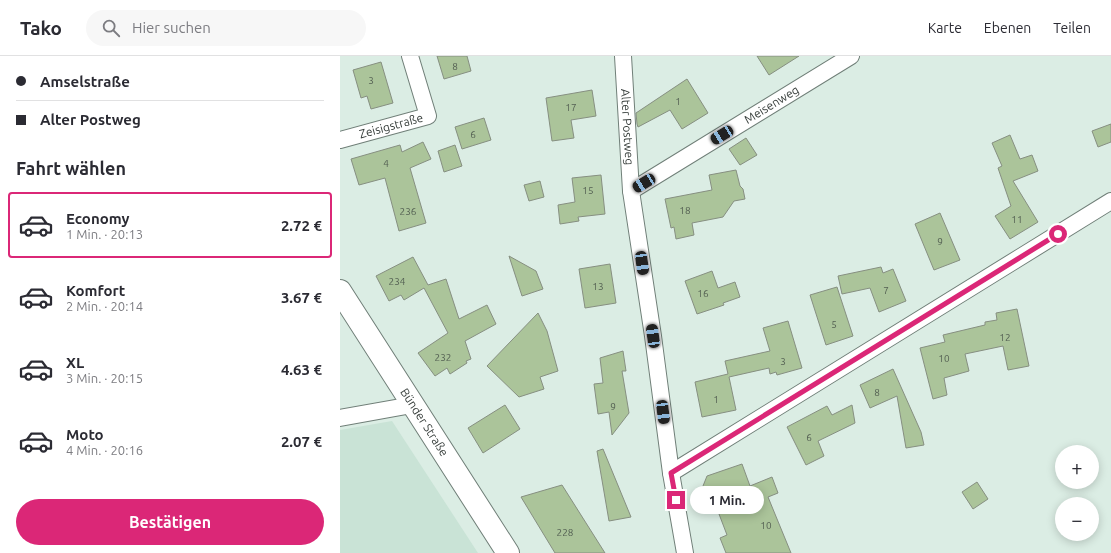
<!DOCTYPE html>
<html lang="de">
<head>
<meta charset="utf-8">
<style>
	body { margin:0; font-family:Ubuntu,sans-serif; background:#f7f7f7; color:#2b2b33; height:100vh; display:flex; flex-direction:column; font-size:15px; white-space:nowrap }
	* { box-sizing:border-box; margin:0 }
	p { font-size:13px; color:#7c7c81 }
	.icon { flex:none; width:22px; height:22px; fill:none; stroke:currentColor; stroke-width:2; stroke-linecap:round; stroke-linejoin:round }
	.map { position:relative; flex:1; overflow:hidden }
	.panel { display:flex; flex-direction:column; background:#fff; width:340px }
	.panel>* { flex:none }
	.hud { display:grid; align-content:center; height:88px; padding:0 16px; background:#fff }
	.buttons { position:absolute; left:715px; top:389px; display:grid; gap:8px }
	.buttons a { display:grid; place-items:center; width:44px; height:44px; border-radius:50%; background:#fff; box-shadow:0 2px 10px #0003; font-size:20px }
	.end { position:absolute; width:18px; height:18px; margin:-9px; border:5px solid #db2777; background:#fff; box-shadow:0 0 0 2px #fff }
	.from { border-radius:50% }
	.bubble { position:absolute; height:28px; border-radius:14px; background:#fff; box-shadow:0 2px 10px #0003; font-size:13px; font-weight:600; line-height:28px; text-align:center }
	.car { position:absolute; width:12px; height:24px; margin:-12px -6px; border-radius:5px; box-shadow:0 0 3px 1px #0007; background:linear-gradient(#222 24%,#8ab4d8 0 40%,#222 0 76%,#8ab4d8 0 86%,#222 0) }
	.hud b { display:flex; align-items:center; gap:14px; height:38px; font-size:15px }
	.hud b+b { border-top:1px solid #e1e1e2 }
	.hud i { width:10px; height:10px; background:#2b2b33 }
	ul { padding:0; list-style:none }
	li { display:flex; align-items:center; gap:12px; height:66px; margin:0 8px 6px; padding:0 8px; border:2px solid transparent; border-radius:4px }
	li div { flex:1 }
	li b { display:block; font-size:15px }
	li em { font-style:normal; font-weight:600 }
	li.current { border-color:#db2777 }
	li>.icon { width:36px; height:36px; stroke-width:1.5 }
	h2 { padding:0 16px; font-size:18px; line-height:48px }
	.button { display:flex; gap:8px; margin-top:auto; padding:8px 16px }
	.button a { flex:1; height:46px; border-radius:24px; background:#db2777; color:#fff; font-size:16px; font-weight:600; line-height:46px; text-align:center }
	header { display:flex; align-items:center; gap:24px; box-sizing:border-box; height:56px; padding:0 20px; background:#fff; border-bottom:1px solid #e1e1e2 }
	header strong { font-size:19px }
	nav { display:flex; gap:22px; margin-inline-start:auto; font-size:14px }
	.search { width:280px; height:36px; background:#f7f7f7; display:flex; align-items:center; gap:10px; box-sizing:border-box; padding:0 14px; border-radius:22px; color:#7c7c81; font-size:15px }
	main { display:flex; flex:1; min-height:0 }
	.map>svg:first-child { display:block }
	.built { fill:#c9e3d6 }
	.building { fill:#abc49a; stroke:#868f81 }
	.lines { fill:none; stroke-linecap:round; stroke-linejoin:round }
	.street-casing { stroke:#707f78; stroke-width:18 }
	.secondary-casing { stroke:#707f78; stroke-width:24 }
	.street { stroke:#fff; stroke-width:16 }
	.secondary { stroke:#fff; stroke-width:22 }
	.route { stroke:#db2777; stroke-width:5 }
	.labels { text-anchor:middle; stroke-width:3; stroke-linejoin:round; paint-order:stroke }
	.number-label { font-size:10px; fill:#535f52 }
	.street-label { font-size:12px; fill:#363d3a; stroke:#fff }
</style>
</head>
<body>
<header>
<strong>Tako</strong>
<div class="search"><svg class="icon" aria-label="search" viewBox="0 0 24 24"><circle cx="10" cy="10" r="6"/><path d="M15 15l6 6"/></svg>Hier suchen</div>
<nav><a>Karte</a><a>Ebenen</a><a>Teilen</a></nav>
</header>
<main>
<section class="panel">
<div class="hud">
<b><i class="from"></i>Amselstraße</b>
<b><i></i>Alter Postweg</b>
</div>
<h2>Fahrt wählen</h2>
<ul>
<li class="current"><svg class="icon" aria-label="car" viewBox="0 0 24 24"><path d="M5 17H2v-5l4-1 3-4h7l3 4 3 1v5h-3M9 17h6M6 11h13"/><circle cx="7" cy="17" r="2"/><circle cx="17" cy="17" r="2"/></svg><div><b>Economy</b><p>1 Min. · 20:13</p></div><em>2.72 €</em></li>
<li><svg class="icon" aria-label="car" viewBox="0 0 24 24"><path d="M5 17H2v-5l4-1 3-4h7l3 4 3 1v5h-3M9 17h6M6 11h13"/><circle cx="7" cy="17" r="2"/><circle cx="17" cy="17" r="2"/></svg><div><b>Komfort</b><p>2 Min. · 20:14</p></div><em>3.67 €</em></li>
<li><svg class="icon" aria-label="car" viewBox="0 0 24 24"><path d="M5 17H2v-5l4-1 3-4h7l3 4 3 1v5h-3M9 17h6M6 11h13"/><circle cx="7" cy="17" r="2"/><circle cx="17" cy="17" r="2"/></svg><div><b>XL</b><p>3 Min. · 20:15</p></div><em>4.63 €</em></li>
<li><svg class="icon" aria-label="car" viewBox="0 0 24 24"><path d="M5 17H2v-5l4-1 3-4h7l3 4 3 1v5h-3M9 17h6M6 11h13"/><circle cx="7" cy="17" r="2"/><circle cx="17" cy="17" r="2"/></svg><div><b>Moto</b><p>4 Min. · 20:16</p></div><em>2.07 €</em></li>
</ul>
<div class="button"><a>Bestätigen</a></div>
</section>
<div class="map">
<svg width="771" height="497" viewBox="0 0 771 497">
	<rect width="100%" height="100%" fill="#dbede4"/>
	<path class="built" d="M52,365L138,497H0V374Z"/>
	<g class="building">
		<path d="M97,0H127L131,15L104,23Z"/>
		<path d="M417,0H459L429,19Z"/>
		<path d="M41,6L53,47L31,53L27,40L21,42L13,14Z"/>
		<path d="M347,23L368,57L342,73L330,54L298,71L297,68L296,57Z"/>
		<path d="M252,34L256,60L231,64L234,82L212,85L206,42Z"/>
		<path d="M144,62L151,84L122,93L115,71Z"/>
		<path d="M771,68V86L758,91L752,75Z"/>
		<path d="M670,79L680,103L692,99L698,115L673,125L698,166L670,183L655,160L671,150L658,112L662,110L652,87Z"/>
		<path d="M406,82L417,99L400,109L389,93Z"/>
		<path d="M83,86L91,103L70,112L86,167L59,175L45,122L19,129L11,103L60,89L62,96Z"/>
		<path d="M115,89L122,110L104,116L98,95Z"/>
		<path d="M396,114L400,130L403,133L405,143L394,145L383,161L352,167L354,179L336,183L334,171L331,172L325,143L372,134L369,119Z"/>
		<path d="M261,119L265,158L238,161L239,165L220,168L218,149L235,146L232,122Z"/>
		<path d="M200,125L204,141L189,145L184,129Z"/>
		<path d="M600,157L620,204L594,214L575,168Z"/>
		<path d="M169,200L196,215L203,233L182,240Z"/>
		<path d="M73,201L88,229L106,223L119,263L147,249L156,268L125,285L131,303L126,305L127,307L110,318L107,312L95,320L78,297L108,277L84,232L64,244L61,239L49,245L36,220Z"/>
		<path d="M270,208L276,247L245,252L239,213Z"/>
		<path d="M541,211L543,217L553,213L566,245L539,256L530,232L502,238L498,220Z"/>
		<path d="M372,215L378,232L395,226L400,241L383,247L384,249L357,258L345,225Z"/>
		<path d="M497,231L513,280L486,289L470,239Z"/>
		<path d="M677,253L689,310L668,314L663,290L625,298L629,315L604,322L607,339L593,343L580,292L605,286L603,279L645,269V266L657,264L656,257Z"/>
		<path d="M198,257L207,275L218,315L200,321L204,333L179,341L147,310Z"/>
		<path d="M448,265L462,312L437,319L436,316L430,318L429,312L389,321L396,354L362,361L355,326L388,318L385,305L430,295L423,272Z"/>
		<path d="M283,295L286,315H282L289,357L272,379L269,356L258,358L254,328L263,327L260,302Z"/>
		<path d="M553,313L581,376L584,389L566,392L557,340L530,352L520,329Z"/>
		<path d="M165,349L180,373L143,397L128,372Z"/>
		<path d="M512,349L515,367L478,385L484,400L466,409L447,371L487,350L492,359Z"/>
		<path d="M263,393L291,461L269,465L257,395Z"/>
		<path d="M402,408L410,430L432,421L438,437L428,441L451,497H386L380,482L387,479L379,458L405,447L403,441L374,446L372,440L367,442L363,430L367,420Z"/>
		<path d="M637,426L648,443L633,453L622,436Z"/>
		<path d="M222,429L265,497H215L181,441Z"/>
	</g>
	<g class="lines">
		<defs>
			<g id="street">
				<path id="s1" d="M283,0L291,135L313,280L331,417L345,497"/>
				<path id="s2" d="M0,84L88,60L70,0"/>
				<path id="s3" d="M291,135L511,0"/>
				<path d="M0,362L72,349"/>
				<path d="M331,417L771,145"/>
			</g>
			<g id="secondary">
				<path id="s4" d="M0,235L168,497"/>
			</g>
		</defs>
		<use href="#street" class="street-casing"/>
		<use href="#secondary" class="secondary-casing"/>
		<use href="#street" class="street"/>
		<use href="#secondary" class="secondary"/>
	</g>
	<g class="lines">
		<path class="route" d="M336,444L331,417L718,178"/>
	</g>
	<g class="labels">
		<g class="number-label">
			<text x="115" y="14">8</text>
			<text x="31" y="28">3</text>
			<text x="338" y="49">1</text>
			<text x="231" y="55">17</text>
			<text x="133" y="82">6</text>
			<text x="46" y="111">4</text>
			<text x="248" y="138">15</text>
			<text x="345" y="158">18</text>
			<text x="68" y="159">236</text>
			<text x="677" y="167">11</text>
			<text x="600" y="189">9</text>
			<text x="57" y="229">234</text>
			<text x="258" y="234">13</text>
			<text x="546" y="238">7</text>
			<text x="363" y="241">16</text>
			<text x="494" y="272">5</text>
			<text x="665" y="285">12</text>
			<text x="103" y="305">232</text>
			<text x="604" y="306">10</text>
			<text x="443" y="309">3</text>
			<text x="537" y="340">8</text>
			<text x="376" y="347">1</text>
			<text x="273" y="354">9</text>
			<text x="469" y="385">6</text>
			<text x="426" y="473">10</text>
			<text x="225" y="480">228</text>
		</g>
		<g class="street-label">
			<text dy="4" stroke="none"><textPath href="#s3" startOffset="165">Meisenweg</textPath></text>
			<text dy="4" stroke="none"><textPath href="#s2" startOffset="53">Zeisigstraße</textPath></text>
			<text dy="4" stroke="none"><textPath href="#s1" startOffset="71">Alter Postweg</textPath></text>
			<text dy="4" stroke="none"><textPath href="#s4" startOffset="156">Bünder Straße</textPath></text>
		</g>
	</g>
</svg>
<div class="buttons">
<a>+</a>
<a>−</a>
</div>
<i class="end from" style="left:718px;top:178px"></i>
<i class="end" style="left:336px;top:444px"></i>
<div class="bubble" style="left:350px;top:430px;width:74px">1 Min.</div>
<i class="car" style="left:382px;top:79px;rotate:239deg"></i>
<i class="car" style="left:304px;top:127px;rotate:239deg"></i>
<i class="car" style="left:302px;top:207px;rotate:172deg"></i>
<i class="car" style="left:313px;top:280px;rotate:352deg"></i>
<i class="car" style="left:323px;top:356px;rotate:173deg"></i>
</div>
</main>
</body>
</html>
